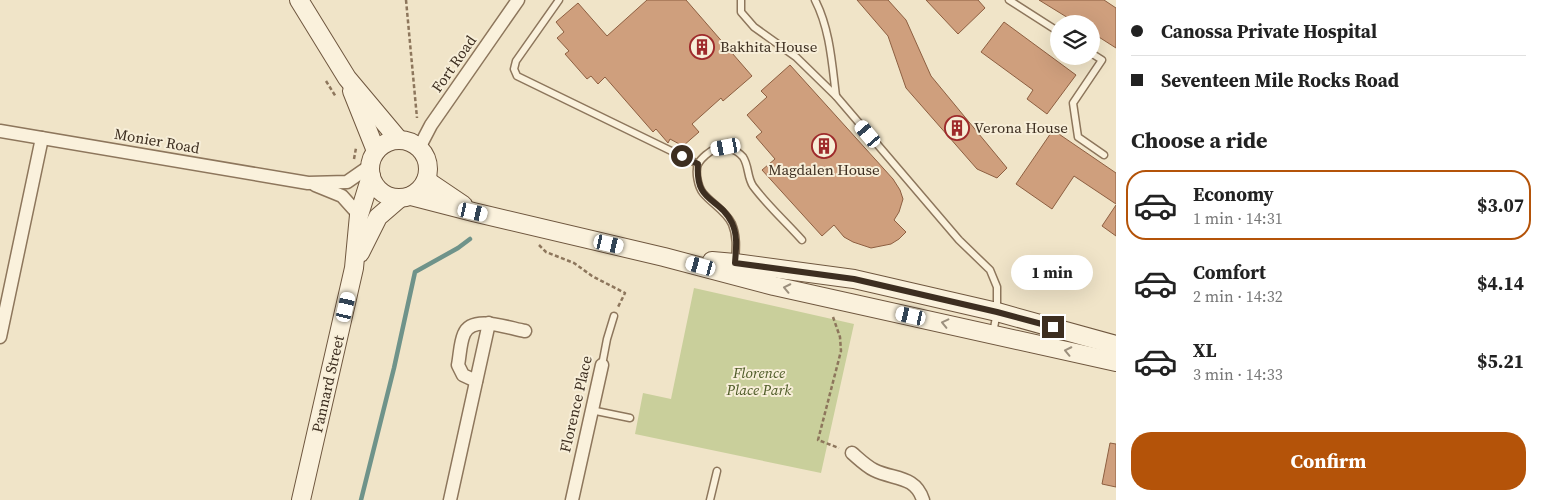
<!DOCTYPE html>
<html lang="en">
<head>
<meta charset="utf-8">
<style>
	body { margin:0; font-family:"Source Serif 4",serif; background:#f6f6f6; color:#222; height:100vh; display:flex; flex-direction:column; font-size:19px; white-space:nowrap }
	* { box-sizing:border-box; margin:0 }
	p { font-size:16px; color:#767676 }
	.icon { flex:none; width:28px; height:28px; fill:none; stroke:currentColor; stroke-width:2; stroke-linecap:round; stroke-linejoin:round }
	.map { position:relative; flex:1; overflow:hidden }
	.panel { display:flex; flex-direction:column; background:#fff; width:425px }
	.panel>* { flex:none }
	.hud { display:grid; align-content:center; height:110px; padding:0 15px; background:#fff }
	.fabs { position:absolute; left:1050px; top:15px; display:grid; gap:10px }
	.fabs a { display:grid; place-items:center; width:50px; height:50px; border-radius:50%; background:#fff; box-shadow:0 5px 20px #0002; font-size:25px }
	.end { position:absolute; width:22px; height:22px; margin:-11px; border:6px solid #3d2e20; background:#fff; box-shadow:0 0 0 2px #fff }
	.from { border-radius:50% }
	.bubble { position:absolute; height:35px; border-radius:18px; background:#fff; box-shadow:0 5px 20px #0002; font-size:16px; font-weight:700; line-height:35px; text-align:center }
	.car { position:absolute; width:15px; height:30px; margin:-15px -8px; border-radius:6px; box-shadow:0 0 4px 1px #0007; background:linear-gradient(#fff 24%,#345 0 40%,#fff 0 76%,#345 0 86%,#fff 0) }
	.hud b { display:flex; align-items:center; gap:18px; height:48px; font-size:19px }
	.hud b+b { border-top:1px solid #e0e0e0 }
	.hud i { width:12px; height:12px; background:#222 }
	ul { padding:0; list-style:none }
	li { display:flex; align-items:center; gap:15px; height:70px; margin:0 10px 8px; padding:0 5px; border:2px solid transparent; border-radius:20px }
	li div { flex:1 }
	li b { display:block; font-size:19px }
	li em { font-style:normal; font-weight:700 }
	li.active { border-color:#b45309 }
	li>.icon { width:45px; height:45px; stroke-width:1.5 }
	h2 { padding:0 15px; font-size:22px; line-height:60px }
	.button { display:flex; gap:10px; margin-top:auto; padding:10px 15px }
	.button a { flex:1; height:58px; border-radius:20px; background:#b45309; color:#fff; font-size:20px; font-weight:700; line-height:58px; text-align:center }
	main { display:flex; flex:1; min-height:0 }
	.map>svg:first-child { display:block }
	.green { fill:#c9cf9b }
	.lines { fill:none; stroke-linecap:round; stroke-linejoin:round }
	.stream { stroke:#6f938a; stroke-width:4.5 }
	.building { fill:#cf9f7d; stroke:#8d5f41 }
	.lane-casing { stroke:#8d765c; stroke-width:9 }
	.street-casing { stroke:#8d765c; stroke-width:15 }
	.secondary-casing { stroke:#6f573f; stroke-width:20 }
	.path { stroke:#8d765c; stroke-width:2.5; stroke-dasharray:4 2.5; stroke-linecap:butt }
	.lane { stroke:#faf1dc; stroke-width:6 }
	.street { stroke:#faf1dc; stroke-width:12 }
	.secondary { stroke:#faf1dc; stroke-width:18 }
	.oneway { stroke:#9c907e }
	.route { stroke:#3d2e20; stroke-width:6 }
	.labels { text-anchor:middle; stroke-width:4; stroke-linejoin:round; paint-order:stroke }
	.poi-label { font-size:15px; fill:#3d2e20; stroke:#f7eed8; text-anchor:start }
	.street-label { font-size:15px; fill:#3d2e20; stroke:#f7eed8 }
	.park-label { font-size:15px; font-style:italic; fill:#4d5a26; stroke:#f7eed8 }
</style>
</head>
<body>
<main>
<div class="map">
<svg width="1116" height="500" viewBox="0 0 1116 500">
	<rect width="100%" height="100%" fill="#f0e4c8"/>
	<path class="green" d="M694,288L854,324L821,473L635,434L643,393L671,399Z"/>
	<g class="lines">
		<path class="stream" d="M361,500L394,368L415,272L458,248L470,239"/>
	</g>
	<g class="building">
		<path d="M647,0H686L752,76L723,101L721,98L692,124L699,132L683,146L670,139L668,143L656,129L653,132L605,77L598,84L591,76L587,79L565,54L569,51L557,38L564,32L556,22L578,3L607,36Z"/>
		<path d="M857,0H888L906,20L931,76L1007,168L997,178L977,169L906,88L888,36Z"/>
		<path d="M926,0H978L985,8L958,34Z"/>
		<path d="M1039,0H1104L1116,8V48L1091,32V24H1078Z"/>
		<path d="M1004,22L1076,75L1047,114L1027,99L1033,90L981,52Z"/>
		<path d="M790,65L893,179L900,190L903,199L899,212L894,220L906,232L899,239L891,244L871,248L853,242L844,237L834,225L822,236L762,170L775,159L756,137L762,132L747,115L767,97L761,91Z"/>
		<path d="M1053,130L1116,173V204L1074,176L1052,209L1016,184Z"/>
		<path d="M1116,205V236L1102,226Z"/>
		<path d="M1110,443L1116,444V487L1102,484Z"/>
	</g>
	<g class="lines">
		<defs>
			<g id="lane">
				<path d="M559,0L516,61L514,69L517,76L698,164"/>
				<path d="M741,0V12L754,27L796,57L836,96L959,240L990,270L997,287V312L993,333"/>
				<path d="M815,0C830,29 832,64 836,96"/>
				<path d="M1009,0L1059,32"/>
				<path d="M1091,53L1102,60L1073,103L1078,137L1104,155"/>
				<path d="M735,261C736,248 737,236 732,224C726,211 712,204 703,193C698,187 695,172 698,164C701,158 710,151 715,149C725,145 736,149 743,157C749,166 747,177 753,186C767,205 786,222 802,240"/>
				<path d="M602,365L607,339L614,316"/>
				<path d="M591,410L630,418"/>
				<path d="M710,500L717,471"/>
			</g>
			<g id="street">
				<path d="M0,131L308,183L347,182L370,166"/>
				<path d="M419,148L431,125L518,0"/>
				<path d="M315,185L342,196L359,215"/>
				<path d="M0,337L42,138"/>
				<path d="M476,381L463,375L458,365C460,355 460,343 464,334C472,314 508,328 525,331"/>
				<path d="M852,453C859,459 866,466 874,470C894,480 915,475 923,500"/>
				<path d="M450,500L489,323"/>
				<path d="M572,500L602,365"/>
			</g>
			<g id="secondary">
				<path d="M299,0L347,78L399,140"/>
				<path d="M352,91L376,151"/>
				<circle cx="399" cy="169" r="29"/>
				<path d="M426,180L463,205"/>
				<path d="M411,196L473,212L664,257L774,286L1116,362"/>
				<path d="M360,253L378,217L400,198"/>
				<path d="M712,261L735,263L854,279L997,312L1116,345"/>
				<path d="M301,500L354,268L359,215L371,176"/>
			</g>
		</defs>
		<use href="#lane" class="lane-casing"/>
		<use href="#street" class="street-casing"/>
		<use href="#secondary" class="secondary-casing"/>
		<g class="path">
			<path d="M406,0L417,118"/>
			<path d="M326,81L336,97"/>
			<path d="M354,159L356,148"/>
			<path d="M539,245L546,252L574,263L592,276L625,293L618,307"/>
			<path d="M833,317L840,337L841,351L818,440L839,448"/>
		</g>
		<use href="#lane" class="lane"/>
		<use href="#street" class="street"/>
		<use href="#secondary" class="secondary"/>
	</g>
	<defs><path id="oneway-chevron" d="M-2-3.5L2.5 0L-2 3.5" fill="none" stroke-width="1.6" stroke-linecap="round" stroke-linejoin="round" transform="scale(1.25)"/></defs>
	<g class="oneway">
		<use href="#oneway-chevron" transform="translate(787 288) rotate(-168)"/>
		<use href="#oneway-chevron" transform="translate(945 323) rotate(-167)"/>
		<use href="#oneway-chevron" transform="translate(1068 351) rotate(-168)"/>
	</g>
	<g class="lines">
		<path class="route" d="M682,156L698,164C695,204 719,196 732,223C738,236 736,249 735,263L854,279L997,312L1053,327"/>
	</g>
	<defs>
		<symbol id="building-ring" viewBox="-11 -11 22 22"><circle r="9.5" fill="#f7eed8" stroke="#9e2a2b" stroke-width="1.5"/><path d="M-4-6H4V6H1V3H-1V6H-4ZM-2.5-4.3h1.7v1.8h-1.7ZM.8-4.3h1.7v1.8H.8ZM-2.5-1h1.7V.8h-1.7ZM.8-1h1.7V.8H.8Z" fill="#9e2a2b"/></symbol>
	</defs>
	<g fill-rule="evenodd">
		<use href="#building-ring" x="688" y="33" width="28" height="28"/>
		<use href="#building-ring" x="943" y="114" width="28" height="28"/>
		<use href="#building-ring" x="810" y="132" width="28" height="28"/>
	</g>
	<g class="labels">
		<g class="poi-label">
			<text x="720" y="52">Bakhita House</text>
			<text x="974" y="133">Verona House</text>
			<text x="824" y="175" text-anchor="middle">Magdalen House</text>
		</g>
		<g class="street-label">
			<text transform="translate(454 64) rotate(-55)" y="5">Fort Road</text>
			<text transform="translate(157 141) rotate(10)" y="5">Monier Road</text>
			<text transform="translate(328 384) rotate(-77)" y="5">Pannard Street</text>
			<text transform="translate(576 404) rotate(-77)" y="5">Florence Place</text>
		</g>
		<g class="park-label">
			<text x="759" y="378">Florence<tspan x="759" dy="17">Place Park</tspan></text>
		</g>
	</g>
</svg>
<div class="fabs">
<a><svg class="icon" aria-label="layers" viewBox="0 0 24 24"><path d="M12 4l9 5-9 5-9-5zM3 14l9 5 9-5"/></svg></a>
</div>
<i class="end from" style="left:682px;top:156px"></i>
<i class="end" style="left:1053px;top:327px"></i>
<div class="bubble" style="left:1011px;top:255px;width:82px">1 min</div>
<i class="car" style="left:868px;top:134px;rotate:320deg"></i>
<i class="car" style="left:726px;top:147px;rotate:260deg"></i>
<i class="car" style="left:473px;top:212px;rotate:103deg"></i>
<i class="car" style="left:609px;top:244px;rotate:103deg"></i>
<i class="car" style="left:701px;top:266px;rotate:285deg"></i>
<i class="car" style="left:346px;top:307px;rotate:13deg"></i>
<i class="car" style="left:911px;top:316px;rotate:283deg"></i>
</div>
<section class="panel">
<div class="hud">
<b><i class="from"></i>Canossa Private Hospital</b>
<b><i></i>Seventeen Mile Rocks Road</b>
</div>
<h2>Choose a ride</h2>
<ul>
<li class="active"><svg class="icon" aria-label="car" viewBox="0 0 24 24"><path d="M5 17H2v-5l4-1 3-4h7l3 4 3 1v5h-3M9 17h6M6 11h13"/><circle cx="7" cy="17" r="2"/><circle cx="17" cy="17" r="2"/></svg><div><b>Economy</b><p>1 min · 14:31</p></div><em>$3.07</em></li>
<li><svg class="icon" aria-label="car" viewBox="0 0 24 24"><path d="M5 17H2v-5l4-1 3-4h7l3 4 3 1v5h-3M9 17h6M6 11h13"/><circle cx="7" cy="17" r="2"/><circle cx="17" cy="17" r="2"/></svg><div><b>Comfort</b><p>2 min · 14:32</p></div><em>$4.14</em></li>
<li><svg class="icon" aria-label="car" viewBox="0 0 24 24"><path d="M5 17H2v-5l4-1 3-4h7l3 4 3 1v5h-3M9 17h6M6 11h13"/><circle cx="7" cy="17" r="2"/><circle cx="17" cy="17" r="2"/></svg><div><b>XL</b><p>3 min · 14:33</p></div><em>$5.21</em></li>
</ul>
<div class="button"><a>Confirm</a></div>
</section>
</main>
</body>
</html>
